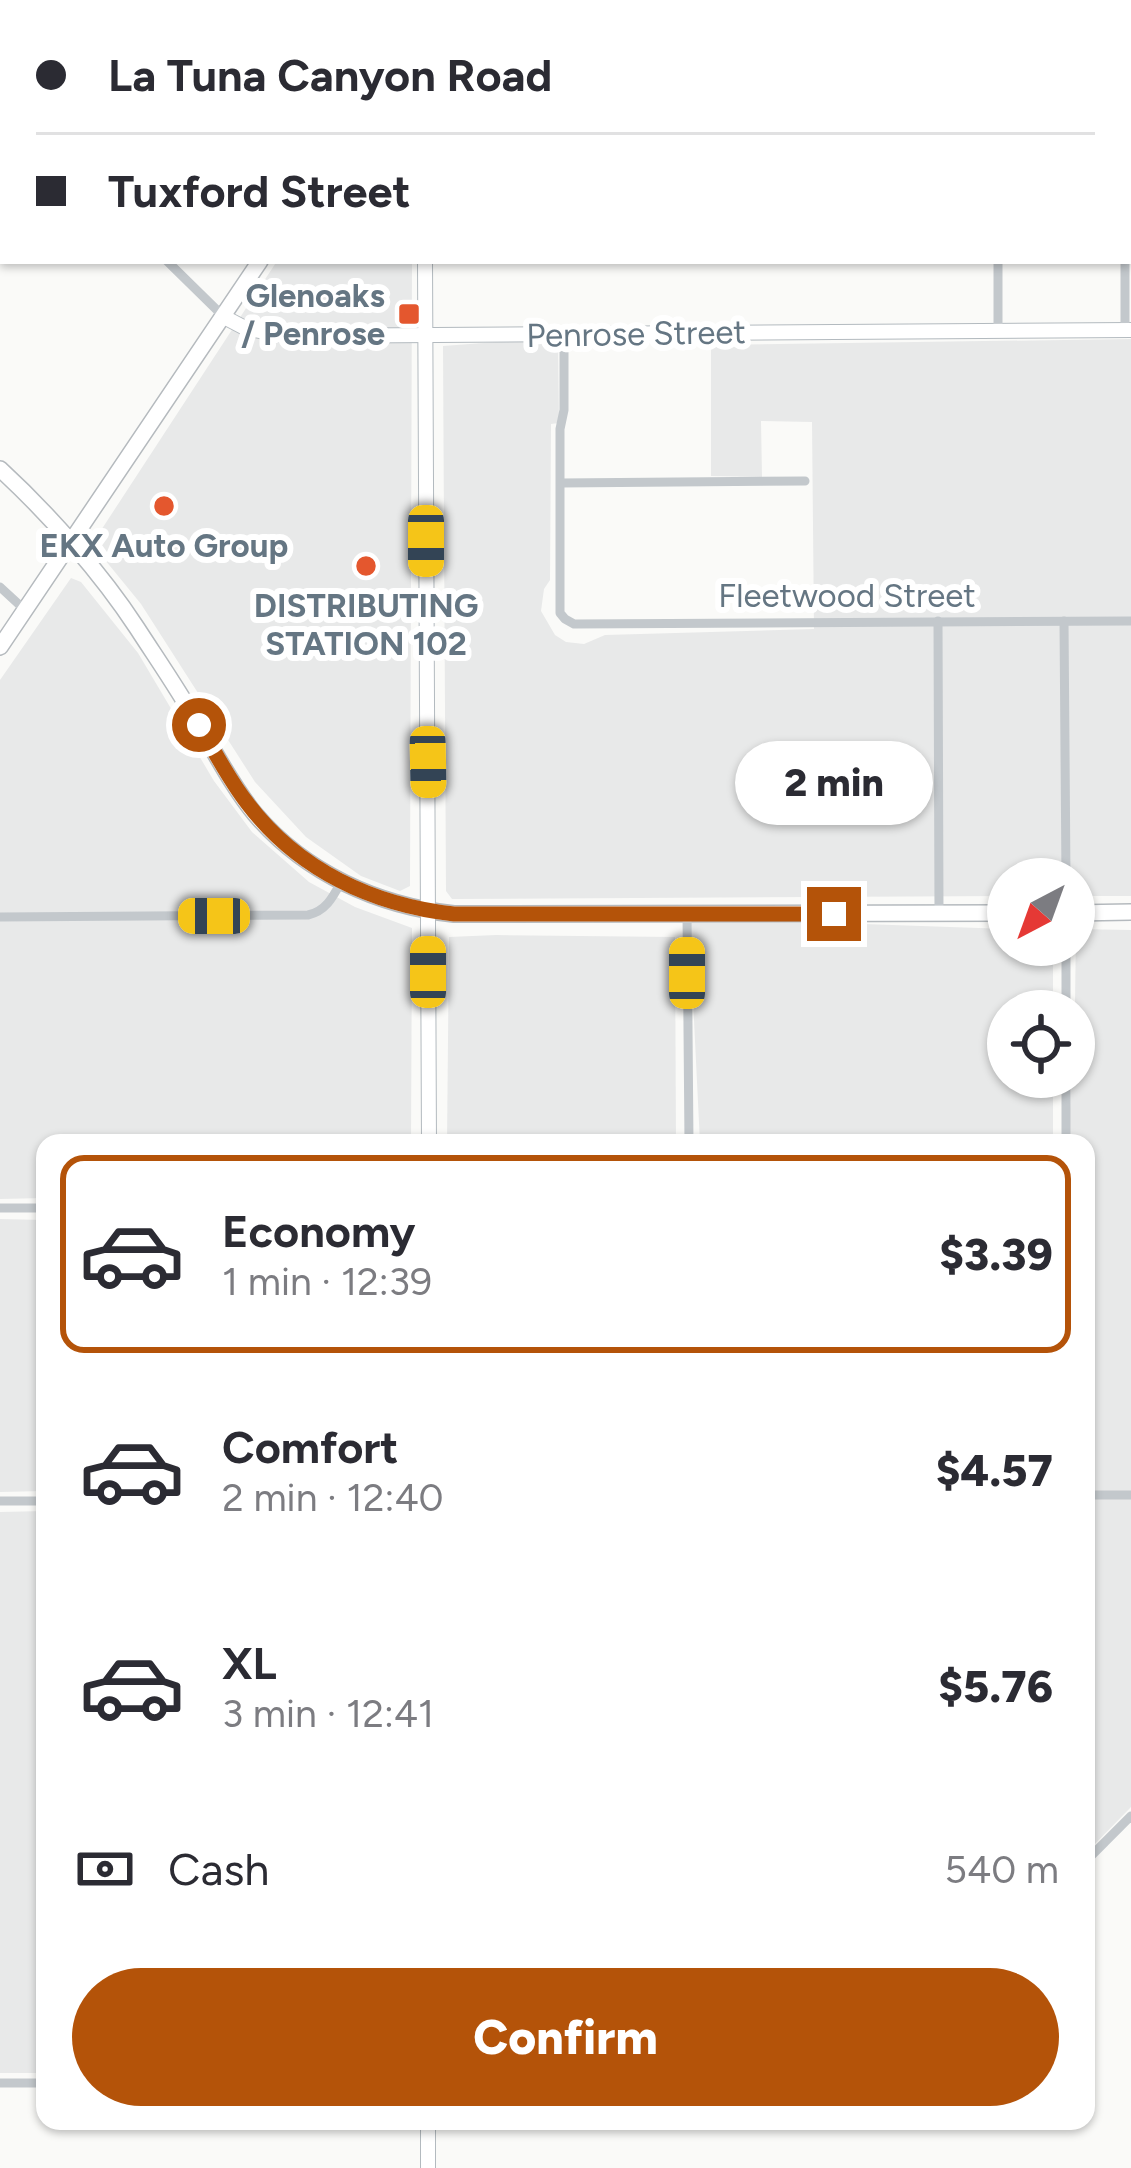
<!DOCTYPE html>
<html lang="en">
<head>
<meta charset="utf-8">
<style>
	body { margin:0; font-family:Figtree,sans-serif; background:#f7f7f7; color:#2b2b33; height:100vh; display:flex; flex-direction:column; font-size:45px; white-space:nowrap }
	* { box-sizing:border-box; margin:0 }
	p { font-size:39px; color:#7c7c81 }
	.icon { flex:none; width:66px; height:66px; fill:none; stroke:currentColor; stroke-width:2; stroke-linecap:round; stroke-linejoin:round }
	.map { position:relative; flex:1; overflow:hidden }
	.drawer { position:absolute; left:36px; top:1134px; width:1059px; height:996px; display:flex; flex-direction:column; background:#fff; border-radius:24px; box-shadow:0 3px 9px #0004 }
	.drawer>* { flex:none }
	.hud { position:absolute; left:0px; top:0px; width:1131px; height:264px; box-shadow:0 3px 9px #0004; display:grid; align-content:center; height:264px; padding:0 36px; background:#fff }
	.needle { width:78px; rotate:221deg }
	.tools { position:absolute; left:987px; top:858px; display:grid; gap:24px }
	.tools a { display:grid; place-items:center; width:108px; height:108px; border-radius:50%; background:#fff; box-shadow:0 3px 9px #0004; font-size:60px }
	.end { position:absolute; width:54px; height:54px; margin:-27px; border:15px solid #b45309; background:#fff; box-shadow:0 0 0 6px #fff }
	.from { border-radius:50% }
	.bubble { position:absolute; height:84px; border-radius:42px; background:#fff; box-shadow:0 3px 9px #0004; font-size:39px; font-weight:800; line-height:84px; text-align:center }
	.car { position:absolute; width:36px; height:72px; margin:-36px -18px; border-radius:15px; box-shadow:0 0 9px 3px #0007; background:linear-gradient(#f5c518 24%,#345 0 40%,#f5c518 0 76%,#345 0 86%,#f5c518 0) }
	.hud b { display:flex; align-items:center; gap:42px; height:114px; font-size:45px }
	.hud b+b { border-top:3px solid #e1e1e2 }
	.hud i { width:30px; height:30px; background:#2b2b33 }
	ul { padding:21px 0 0; list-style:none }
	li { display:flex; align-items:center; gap:36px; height:198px; margin:0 24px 18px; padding:0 12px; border:6px solid transparent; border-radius:24px }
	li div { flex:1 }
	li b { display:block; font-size:45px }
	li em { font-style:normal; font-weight:800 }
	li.current { border-color:#b45309 }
	li>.icon { width:108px; height:108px; stroke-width:1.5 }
	.pay { display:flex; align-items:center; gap:30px; height:132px; padding:0 36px; font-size:45px }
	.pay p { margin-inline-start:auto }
	.cta { display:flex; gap:24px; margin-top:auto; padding:24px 36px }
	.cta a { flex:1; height:138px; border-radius:72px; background:#b45309; color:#fff; font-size:48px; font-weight:800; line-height:138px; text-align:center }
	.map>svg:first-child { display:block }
	.built { fill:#e8e9e9 }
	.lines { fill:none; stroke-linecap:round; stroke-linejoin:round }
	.stream { stroke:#bbc7cb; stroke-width:3 }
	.secondary-casing { stroke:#b3babf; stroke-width:16 }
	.primary-casing { stroke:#b5babe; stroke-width:18 }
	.street { stroke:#c3c8cc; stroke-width:9 }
	.secondary { stroke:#fff; stroke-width:14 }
	.primary { stroke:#fff; stroke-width:15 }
	.route { stroke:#b45309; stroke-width:15 }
	.poi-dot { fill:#e4572e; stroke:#fff; stroke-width:4.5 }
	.labels { text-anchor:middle; stroke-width:12; stroke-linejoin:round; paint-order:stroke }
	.poi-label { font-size:33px; font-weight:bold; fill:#657683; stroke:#fff }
	.street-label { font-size:33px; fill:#657683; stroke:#fff }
</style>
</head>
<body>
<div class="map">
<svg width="1131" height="2168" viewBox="0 0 1131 2168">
	<rect width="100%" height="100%" fill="#fafaf8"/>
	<g class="built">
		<path d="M277,261H412L410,886L400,891L361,876L306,837L255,782L141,604L92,544Z"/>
		<path d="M549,338L558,342L559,423L551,424L550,580L544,589L541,611L555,635L566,642L584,644L605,635L814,629L812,422L761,421L762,477L711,476V345L1131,339V896H1074V879H1008V896L452,899L446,891L443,346Z"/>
		<path d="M71,578L81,582L138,653L214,781L252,832L309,882L355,907L412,928L411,1143H45V1198L0,1199V680Z"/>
		<path d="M689,918L1008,929V945H1053V1011H1008V1077H1053V1143H700Z"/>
		<path d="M1076,929L1131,930V1807L1086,1853V1143H1069L1071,1077H1074Z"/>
		<path d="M496,935L675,937L676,1143H447L449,937Z"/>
		<path d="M0,1219L45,1220V1491L0,1492Z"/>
		<path d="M45,1511V2073H0V1512Z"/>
	</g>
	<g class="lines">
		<g class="stream">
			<path d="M28,3L31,0"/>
			<path d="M0,35L3,32"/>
		</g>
		<defs>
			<g id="secondary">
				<path d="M425,261L429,1143"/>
				<path d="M224,317L245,328L284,336L1131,330"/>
				<path d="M428,2121V2168"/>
			</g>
			<g id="primary">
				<path d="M424,3L426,0"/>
				<path d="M440,3L442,0"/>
				<path d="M0,469C49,514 101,573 137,628C157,659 178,689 196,721C215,752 232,786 255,814C305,873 378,906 454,914L1008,913"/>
				<path d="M0,647L260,261"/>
				<path d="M1074,913L1131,912"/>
			</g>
		</defs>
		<use href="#secondary" class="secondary-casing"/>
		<use href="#primary" class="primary-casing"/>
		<g class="street">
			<path d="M873,0V3"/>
			<path d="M999,0V3"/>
			<path d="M218,3L221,0"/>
			<path d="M1124,3V0"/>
			<path d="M1128,37H1131"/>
			<path d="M0,109L3,112"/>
			<path d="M167,261L223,316"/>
			<path d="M998,329V261"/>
			<path d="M1125,330V261"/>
			<path d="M564,333V410L560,429V613L565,619L574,624L1131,621"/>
			<path d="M561,483L805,481"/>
			<path d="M0,587L25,610"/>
			<path d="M938,621L939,913"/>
			<path d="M1064,621L1066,879"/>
			<path d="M687,914L689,1143"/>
			<path d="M0,917L308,915C326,911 333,897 341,882"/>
			<path d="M1066,945V1011"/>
			<path d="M1066,1077V1143"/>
			<path d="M0,1208H45"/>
			<path d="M1086,1495H1131"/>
			<path d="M0,1501H45"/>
			<path d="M1086,1861L1131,1816"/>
			<path d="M0,2083H45"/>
		</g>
		<use href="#secondary" class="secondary"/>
		<use href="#primary" class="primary"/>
	</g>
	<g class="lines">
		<path class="route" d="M199,725C215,752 229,780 248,804C298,870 373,905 454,914H834"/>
	</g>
	<g class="poi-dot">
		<rect x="397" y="302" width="24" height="24" rx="6"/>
		<circle cx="164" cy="506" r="12"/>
		<circle cx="366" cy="566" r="12"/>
	</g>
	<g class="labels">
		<g class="poi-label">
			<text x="385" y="307" text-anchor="end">Glenoaks<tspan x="385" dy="38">/ Penrose</tspan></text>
			<text x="164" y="557">EKX Auto Group</text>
			<text x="366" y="617">DISTRIBUTING<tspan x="366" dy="38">STATION 102</tspan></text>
		</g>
		<g class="street-label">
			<text transform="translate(636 333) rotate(-1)" y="12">Penrose Street</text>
			<text x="847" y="607">Fleetwood Street</text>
		</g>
	</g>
</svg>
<div class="tools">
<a><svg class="needle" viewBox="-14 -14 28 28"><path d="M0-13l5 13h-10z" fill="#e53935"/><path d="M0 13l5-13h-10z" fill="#7c7c81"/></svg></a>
<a><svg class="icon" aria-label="locate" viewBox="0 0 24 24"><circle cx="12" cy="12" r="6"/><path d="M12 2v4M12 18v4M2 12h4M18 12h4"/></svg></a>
</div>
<i class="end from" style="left:199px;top:725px"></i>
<i class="end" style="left:834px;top:914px"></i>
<div class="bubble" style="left:735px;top:741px;width:198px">2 min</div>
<i class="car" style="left:426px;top:541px;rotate:180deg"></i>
<i class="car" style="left:428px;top:762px;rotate:179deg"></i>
<i class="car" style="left:214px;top:916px;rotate:270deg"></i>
<i class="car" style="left:428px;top:972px;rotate:0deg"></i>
<i class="car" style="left:687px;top:973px;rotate:0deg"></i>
<div class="hud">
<b><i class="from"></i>La Tuna Canyon Road</b>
<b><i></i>Tuxford Street</b>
</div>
<section class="drawer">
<ul>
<li class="current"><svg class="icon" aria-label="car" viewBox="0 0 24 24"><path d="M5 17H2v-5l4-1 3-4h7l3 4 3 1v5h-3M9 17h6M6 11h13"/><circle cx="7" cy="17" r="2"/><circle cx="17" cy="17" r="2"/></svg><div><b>Economy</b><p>1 min · 12:39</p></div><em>$3.39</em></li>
<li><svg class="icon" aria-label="car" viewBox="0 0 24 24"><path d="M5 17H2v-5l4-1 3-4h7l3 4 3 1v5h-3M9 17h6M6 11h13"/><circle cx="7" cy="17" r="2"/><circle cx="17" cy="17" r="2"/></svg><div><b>Comfort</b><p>2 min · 12:40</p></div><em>$4.57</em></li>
<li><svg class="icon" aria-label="car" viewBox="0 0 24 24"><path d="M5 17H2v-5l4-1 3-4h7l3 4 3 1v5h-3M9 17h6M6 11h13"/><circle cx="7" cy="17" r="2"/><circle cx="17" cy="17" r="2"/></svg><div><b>XL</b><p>3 min · 12:41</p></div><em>$5.76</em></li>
</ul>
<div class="pay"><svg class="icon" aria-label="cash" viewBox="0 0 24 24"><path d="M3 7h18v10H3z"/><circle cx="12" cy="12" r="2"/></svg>Cash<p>540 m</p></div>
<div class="cta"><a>Confirm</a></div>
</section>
</div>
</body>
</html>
